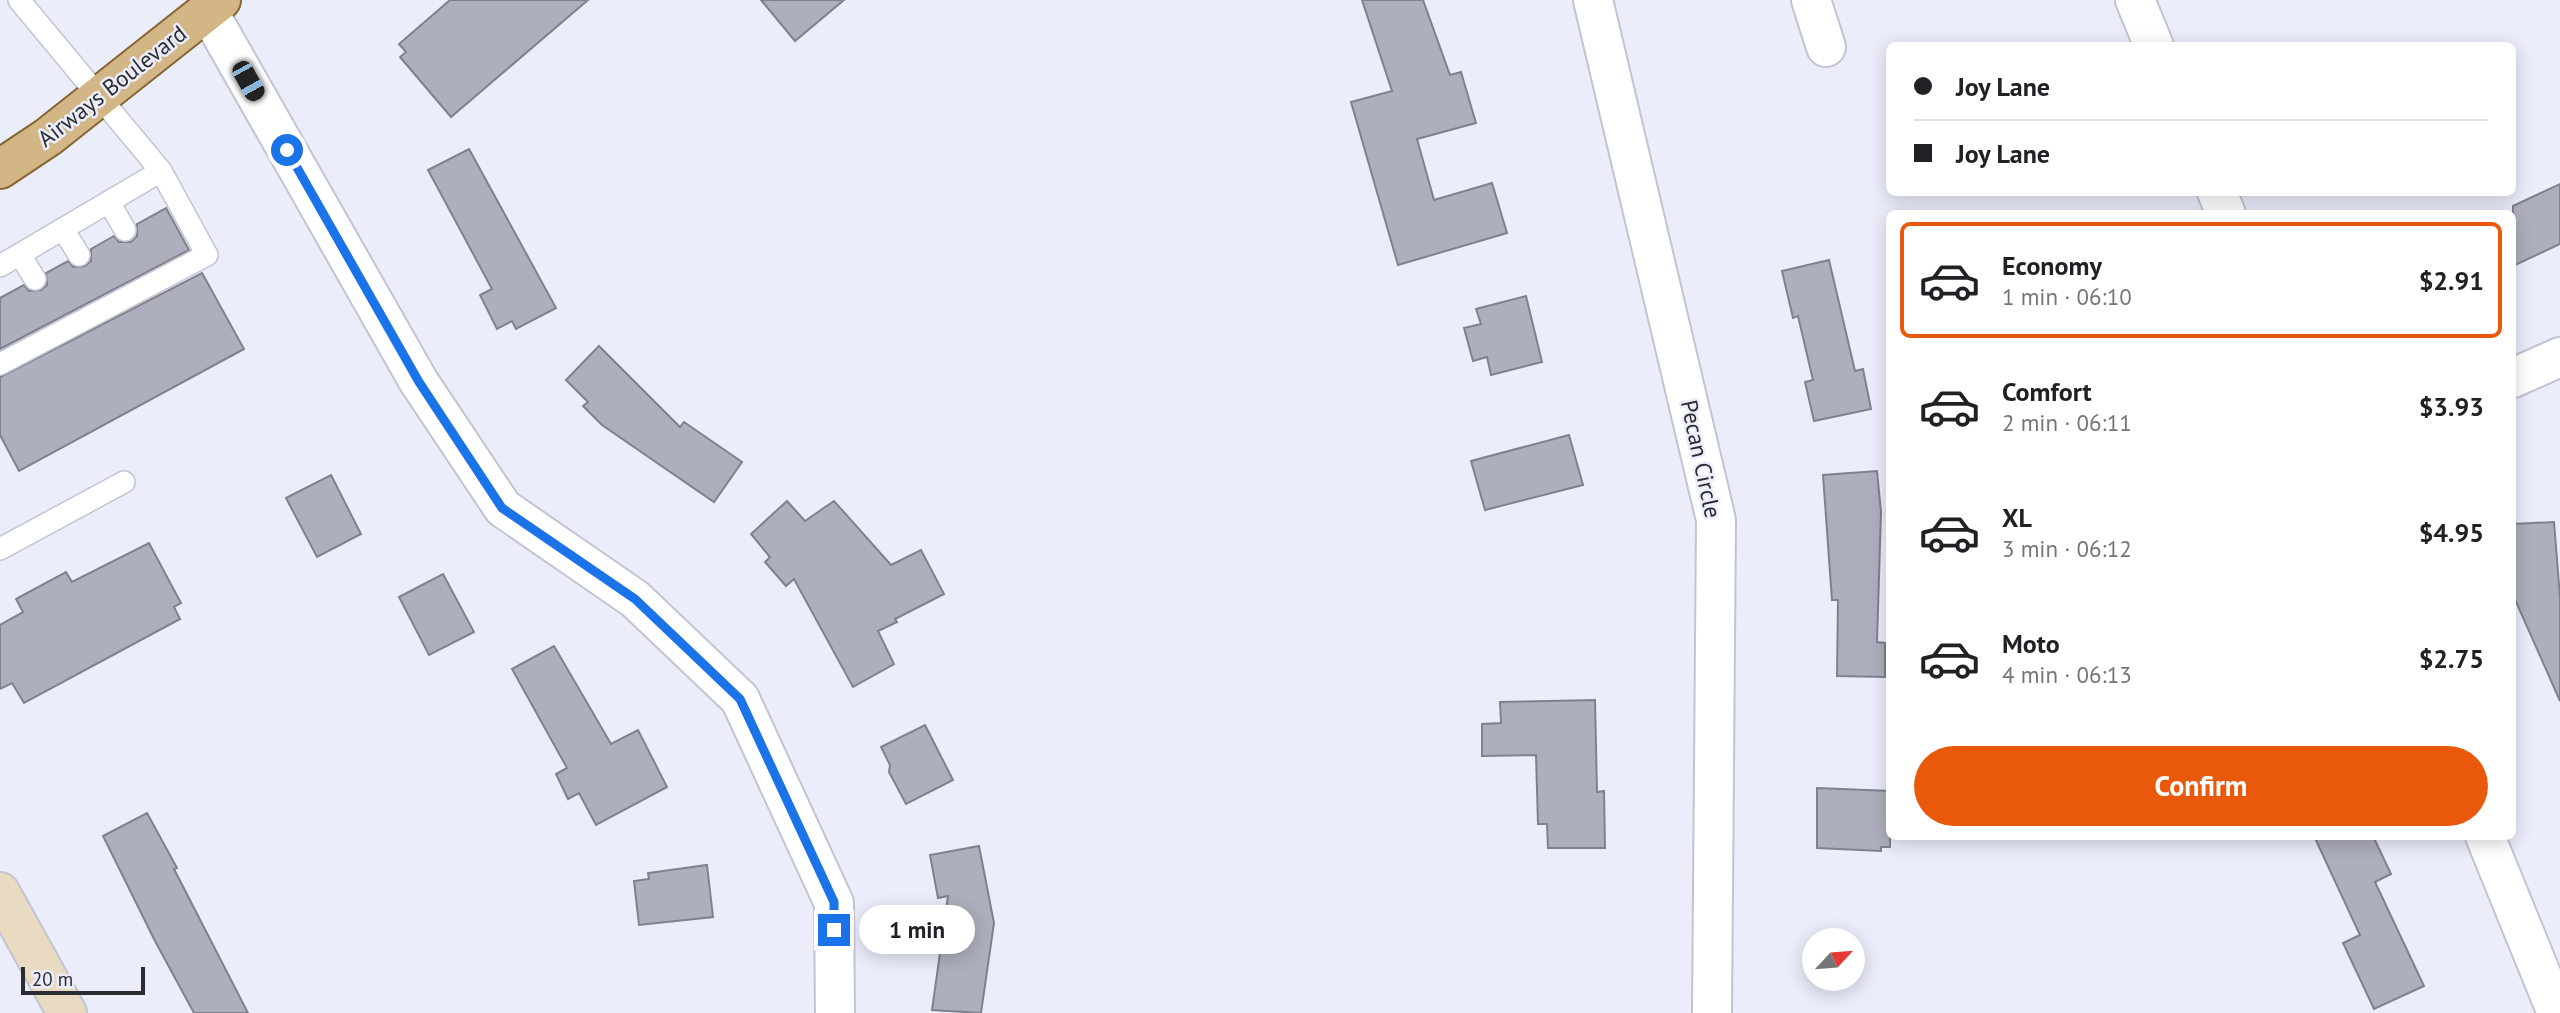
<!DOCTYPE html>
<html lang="en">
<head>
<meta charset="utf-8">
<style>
	body { margin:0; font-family:"PT Sans",sans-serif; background:#f6f6f6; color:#202124; height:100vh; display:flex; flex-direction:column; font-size:26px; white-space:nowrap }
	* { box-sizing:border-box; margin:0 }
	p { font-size:23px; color:#757577 }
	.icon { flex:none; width:38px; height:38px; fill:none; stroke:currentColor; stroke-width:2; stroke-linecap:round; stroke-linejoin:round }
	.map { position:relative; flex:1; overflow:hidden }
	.panel { position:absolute; left:1886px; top:210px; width:630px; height:630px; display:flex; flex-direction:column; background:#fff; border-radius:10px; box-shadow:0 4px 18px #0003 }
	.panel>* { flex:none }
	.top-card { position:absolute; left:1886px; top:42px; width:630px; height:154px; border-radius:10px; box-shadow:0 4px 18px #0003; display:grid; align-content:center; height:154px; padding:0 28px; background:#fff }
	.needle { width:46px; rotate:64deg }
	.buttons { position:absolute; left:1802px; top:928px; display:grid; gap:14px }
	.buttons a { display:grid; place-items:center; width:63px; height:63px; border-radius:50%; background:#fff; box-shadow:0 4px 18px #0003; font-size:35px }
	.scale { position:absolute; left:21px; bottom:18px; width:124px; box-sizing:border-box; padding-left:7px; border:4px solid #2b2c31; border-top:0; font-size:19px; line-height:24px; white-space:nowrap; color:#2b2c31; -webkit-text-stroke:5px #ebedfb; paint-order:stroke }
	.end { position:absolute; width:32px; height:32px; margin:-16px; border:9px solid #1a73e8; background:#fff; box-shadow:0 0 0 4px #fff }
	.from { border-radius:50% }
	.bubble { position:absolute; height:49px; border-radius:24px; background:#fff; box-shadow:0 4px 18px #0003; font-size:23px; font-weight:700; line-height:49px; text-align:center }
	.car { position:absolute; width:21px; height:42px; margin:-21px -10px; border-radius:9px; box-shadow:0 0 5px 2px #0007; background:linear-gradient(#222 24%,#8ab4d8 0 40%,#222 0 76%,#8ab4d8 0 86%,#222 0) }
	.top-card b { display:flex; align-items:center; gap:24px; height:66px; font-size:26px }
	.top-card b+b { border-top:2px solid #e0e0e0 }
	.top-card i { width:18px; height:18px; background:#202124 }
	ul { padding:12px 0 0; list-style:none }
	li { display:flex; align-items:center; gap:21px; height:116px; margin:0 14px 10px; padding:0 14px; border:4px solid transparent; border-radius:10px }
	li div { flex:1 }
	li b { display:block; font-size:26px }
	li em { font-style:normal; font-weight:700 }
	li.selected { border-color:#ea580c }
	li>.icon { width:63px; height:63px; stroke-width:1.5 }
	.action { display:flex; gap:14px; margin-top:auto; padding:14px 28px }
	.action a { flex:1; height:80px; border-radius:42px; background:#ea580c; color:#fff; font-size:28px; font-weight:700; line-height:80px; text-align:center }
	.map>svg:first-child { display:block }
	.building { fill:#adafbc; stroke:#7f818e; stroke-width:2 }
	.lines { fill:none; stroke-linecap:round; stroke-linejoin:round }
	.service-casing { stroke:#c2c4d2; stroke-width:24 }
	.minor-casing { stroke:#c2c4d2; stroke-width:42 }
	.secondary-casing { stroke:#c2c4d2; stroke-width:42 }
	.primary-casing { stroke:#856632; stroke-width:42 }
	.service { stroke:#fff; stroke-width:21 }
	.minor { stroke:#fff; stroke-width:38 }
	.secondary { stroke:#e9dac2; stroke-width:38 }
	.primary { stroke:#d3b685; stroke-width:38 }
	.route { stroke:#1a73e8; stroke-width:9 }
	.labels { text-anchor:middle; stroke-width:5; stroke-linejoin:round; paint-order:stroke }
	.street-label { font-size:23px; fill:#2b2c31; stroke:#ebedfb }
</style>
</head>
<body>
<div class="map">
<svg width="2560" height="1013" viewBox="0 0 2560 1013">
	<rect width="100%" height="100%" fill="#ebedfb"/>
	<g class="building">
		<path d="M450,0H588L451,117L400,57L406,52L399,44Z"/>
		<path d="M761,0H844L795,41Z"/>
		<path d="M1362,0H1423L1450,75L1461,72L1476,123L1417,139L1434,200L1492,183L1507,233L1398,265L1351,102L1392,91Z"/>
		<path d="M469,149L556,308L516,329L512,321L497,329L480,295L492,289L428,170Z"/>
		<path d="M2560,184V244L2513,266V206Z"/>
		<path d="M166,208L189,250L0,349V298L24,285L29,291L41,290L47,285L46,273L68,261L73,267L85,266L91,261V249L114,236L119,242H131L137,236V224Z"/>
		<path d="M1829,260L1855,371L1863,369L1871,409L1814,421L1805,382L1813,380L1798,316L1793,318L1782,271Z"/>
		<path d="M202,273L244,349L19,471L0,435V377Z"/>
		<path d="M1526,296L1542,362L1491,375L1487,357L1473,361L1464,328L1481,324L1476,309Z"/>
		<path d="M599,346L680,427L684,422L742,462L714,502L602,425L583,406L588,402L566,380Z"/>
		<path d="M1569,435L1583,485L1485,510L1471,461Z"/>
		<path d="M1877,471L1881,512L1877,642L1885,643V677L1837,676L1838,600H1832L1823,475Z"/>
		<path d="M331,475L361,534L317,557L286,498Z"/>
		<path d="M787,501L805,521L834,501L891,565L921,550L944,594L895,619L897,622L878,631L894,664L853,687L794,579L786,586L765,562L770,557L751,534Z"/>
		<path d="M2554,522L2560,597V701L2513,595V524Z"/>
		<path d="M149,543L181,603L174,607L180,619L24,703L12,683L0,689V625L23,612L16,599L66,572L72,582Z"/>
		<path d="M443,574L474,632L429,655L399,597Z"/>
		<path d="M554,646L611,744L638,730L667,787L596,825L579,793L568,799L556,774L567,768L512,669Z"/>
		<path d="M1595,700L1597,792L1604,791L1605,848H1548L1547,824H1538L1536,755L1482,756V724L1501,723L1500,702Z"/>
		<path d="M925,725L953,780L906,804L889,772L890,765L881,747Z"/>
		<path d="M1817,788L1890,791V847H1881V851L1817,848Z"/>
		<path d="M147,813L177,868L174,869L248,1013H194L155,941L103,836Z"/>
		<path d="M2314,836H2373L2391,874L2375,882L2424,986L2374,1009L2343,943L2360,935Z"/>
		<path d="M979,846L994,923L981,1013L932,1010L948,896L938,898L930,855Z"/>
		<path d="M707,865L713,917L639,925L634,881L649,879L648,873Z"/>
	</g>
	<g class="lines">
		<defs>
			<g id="service">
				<path d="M109,202L125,230"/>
				<path d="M63,229L79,255"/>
				<path d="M20,255L35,279"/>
				<path d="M0,266L161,171"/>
				<path d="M0,364L207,255L161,171L19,0"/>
				<path d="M0,549L124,482"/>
			</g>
			<g id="minor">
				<path d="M1593,0L1716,520L1712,1013"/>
				<path d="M1811,0L1826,47"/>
				<path d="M2135,0L2154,46"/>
				<path d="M208,11L419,382L503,508L635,599L740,699L834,903L835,1013"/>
				<path d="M2217,192L2226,214"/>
				<path d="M2513,378L2560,357"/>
				<path d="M2485,836L2557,1013"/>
			</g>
			<path id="secondary" d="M0,892L67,1013"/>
			<path id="primary" d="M0,169L48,137L221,0"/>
		</defs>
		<use href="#service" class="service-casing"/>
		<use href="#minor" class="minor-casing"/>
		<use href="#secondary" class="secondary-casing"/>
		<use href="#primary" class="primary-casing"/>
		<use href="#service" class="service"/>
		<use href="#minor" class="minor"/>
		<use href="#secondary" class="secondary"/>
		<use href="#primary" class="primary"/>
	</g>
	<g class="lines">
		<path class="route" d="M287,150L419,382L502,508L635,599L740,699L834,902V930"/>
	</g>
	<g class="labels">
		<g class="street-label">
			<text transform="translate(112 86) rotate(-38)" y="8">Airways Boulevard</text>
			<text transform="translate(1701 459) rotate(78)" y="8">Pecan Circle</text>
		</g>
	</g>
</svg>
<div class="buttons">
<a><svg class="needle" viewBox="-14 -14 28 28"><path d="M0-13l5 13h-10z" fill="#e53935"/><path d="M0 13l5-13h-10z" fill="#757577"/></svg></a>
</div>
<div class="scale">20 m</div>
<i class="end from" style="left:287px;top:150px"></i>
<i class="end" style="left:834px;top:930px"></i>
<div class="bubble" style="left:859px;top:905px;width:116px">1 min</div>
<i class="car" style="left:248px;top:81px;rotate:151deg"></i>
<div class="top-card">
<b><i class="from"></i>Joy Lane</b>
<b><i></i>Joy Lane</b>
</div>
<section class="panel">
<ul>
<li class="selected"><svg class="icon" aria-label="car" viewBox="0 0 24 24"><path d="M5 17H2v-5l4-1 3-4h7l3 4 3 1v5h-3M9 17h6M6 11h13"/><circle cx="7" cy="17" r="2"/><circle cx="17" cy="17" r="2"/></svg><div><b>Economy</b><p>1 min · 06:10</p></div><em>$2.91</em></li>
<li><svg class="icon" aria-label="car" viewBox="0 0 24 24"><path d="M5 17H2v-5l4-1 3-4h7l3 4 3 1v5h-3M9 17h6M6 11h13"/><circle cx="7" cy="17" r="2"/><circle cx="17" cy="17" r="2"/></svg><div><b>Comfort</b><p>2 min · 06:11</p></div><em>$3.93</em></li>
<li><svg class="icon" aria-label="car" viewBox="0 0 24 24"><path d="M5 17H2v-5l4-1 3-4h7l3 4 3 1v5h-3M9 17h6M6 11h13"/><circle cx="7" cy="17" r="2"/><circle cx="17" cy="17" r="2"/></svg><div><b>XL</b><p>3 min · 06:12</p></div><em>$4.95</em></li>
<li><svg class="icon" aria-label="car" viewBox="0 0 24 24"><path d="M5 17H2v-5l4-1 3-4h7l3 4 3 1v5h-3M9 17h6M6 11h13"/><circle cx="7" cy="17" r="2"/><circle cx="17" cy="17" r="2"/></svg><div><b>Moto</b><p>4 min · 06:13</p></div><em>$2.75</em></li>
</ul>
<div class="action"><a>Confirm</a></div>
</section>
</div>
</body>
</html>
